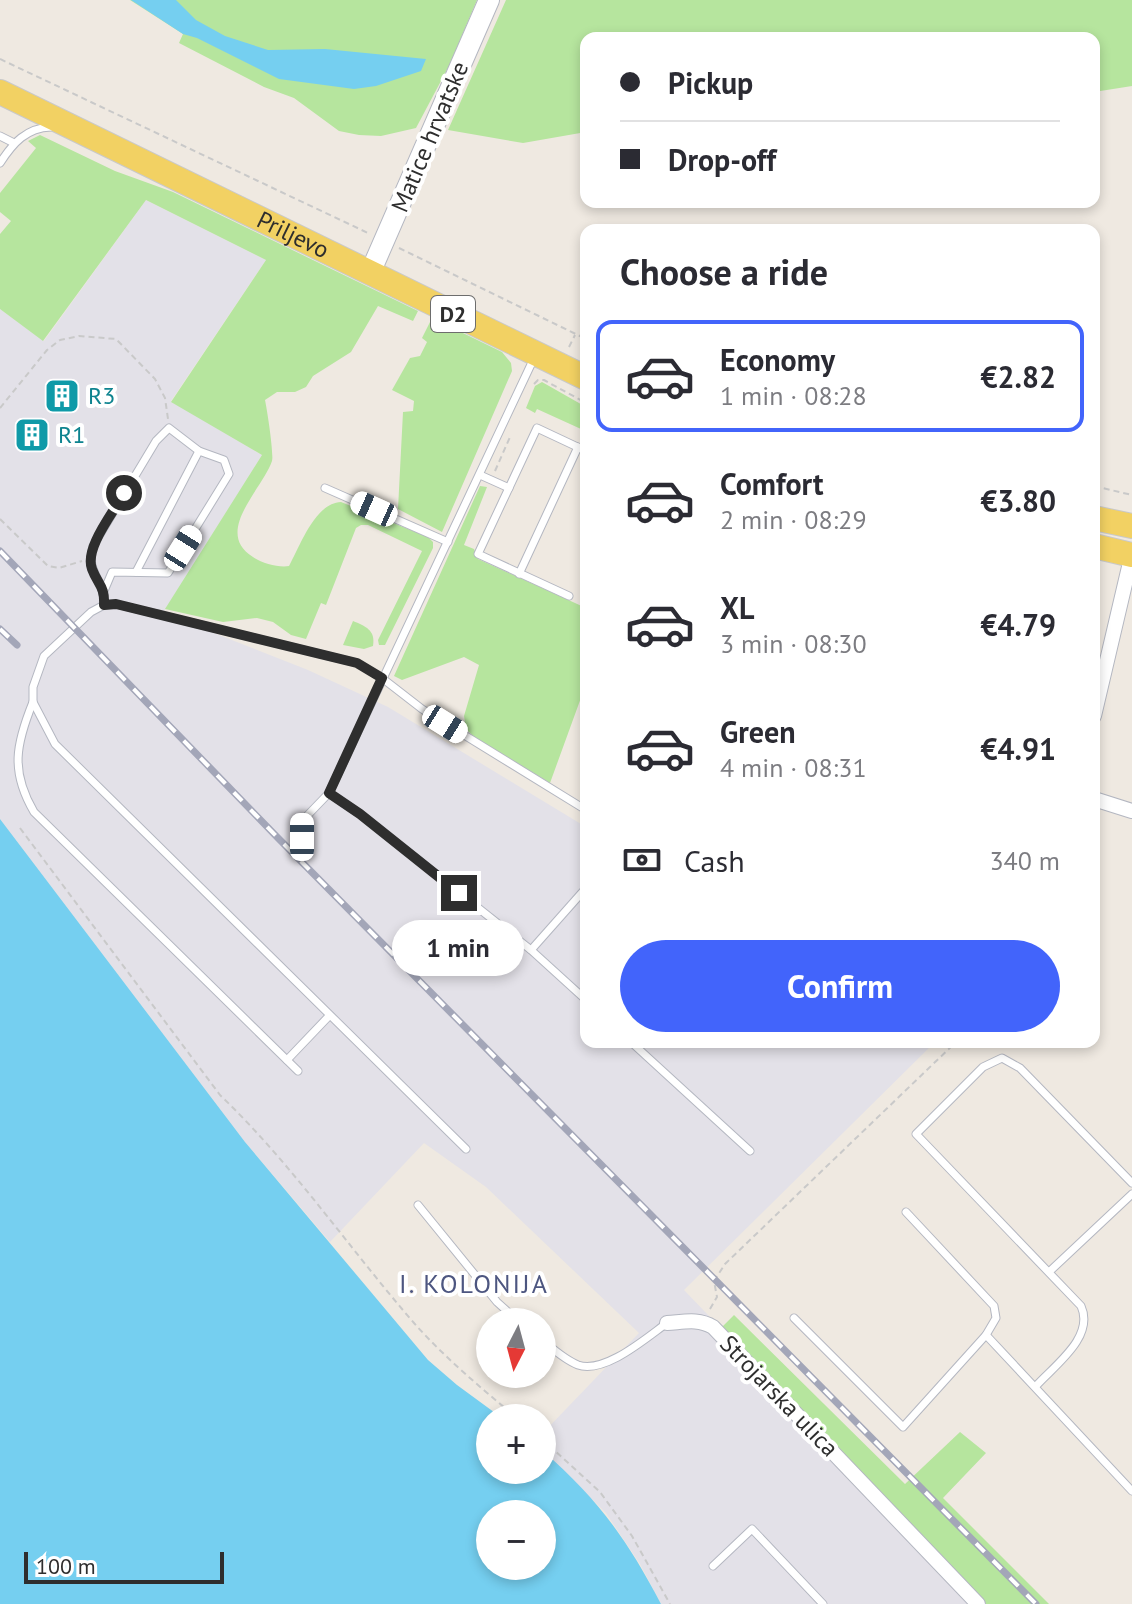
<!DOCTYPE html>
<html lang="en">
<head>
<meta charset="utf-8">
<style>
	body { margin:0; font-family:"PT Sans",sans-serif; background:#f2f2f3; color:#2b2b33; height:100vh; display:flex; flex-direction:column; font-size:30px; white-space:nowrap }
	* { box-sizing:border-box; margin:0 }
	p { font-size:26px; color:#7c7c81 }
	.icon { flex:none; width:44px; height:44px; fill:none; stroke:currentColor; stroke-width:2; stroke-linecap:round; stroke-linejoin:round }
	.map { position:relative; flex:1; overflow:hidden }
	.sheet { position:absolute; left:580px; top:224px; width:520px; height:824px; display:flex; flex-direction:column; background:#fff; border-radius:16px; box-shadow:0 4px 12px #0003 }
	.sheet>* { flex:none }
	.guide { position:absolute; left:580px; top:32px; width:520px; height:176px; border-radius:16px; box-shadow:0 4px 12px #0003; display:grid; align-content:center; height:176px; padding:0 40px; background:#fff }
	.needle { width:52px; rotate:186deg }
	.controls { position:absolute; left:476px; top:1308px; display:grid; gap:16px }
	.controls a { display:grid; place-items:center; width:80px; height:80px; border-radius:50%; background:#fff; box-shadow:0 4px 12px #0003; font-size:40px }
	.scale { position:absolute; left:24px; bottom:20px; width:200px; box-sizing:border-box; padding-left:8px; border:4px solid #2e2e2e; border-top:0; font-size:22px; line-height:28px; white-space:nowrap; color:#2e2e2e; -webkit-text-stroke:6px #fff; paint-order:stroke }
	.end { position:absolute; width:36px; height:36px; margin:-18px; border:10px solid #2e2e2e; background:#fff; box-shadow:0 0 0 4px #fff }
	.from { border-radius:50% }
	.bubble { position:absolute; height:56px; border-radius:28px; background:#fff; box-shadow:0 4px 12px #0003; font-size:26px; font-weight:800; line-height:56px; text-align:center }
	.car { position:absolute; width:24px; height:48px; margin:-24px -12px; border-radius:10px; box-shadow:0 0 6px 2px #0007; background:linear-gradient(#fff 24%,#345 0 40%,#fff 0 76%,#345 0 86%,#fff 0) }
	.guide b { display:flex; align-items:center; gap:28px; height:76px; font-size:30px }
	.guide b+b { border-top:2px solid #e1e1e2 }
	.guide i { width:20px; height:20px; background:#2b2b33 }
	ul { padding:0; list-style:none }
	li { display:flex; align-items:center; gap:24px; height:112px; margin:0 16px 12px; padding:0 24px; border:4px solid transparent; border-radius:16px }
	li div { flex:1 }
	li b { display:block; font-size:30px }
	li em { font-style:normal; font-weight:800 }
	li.selected { border-color:#4264fb }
	li>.icon { width:72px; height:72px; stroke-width:1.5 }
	h2 { padding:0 40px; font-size:36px; line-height:96px }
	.pay { display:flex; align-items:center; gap:20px; height:88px; padding:0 40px; font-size:30px }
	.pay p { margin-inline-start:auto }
	.primary-button { display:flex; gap:16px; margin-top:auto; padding:16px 40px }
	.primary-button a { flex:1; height:92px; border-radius:48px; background:#4264fb; color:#fff; font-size:32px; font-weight:800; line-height:92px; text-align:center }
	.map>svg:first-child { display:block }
	.industrial { fill:#e3e1e8 }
	.green { fill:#b6e59e }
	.water { fill:#75cff0; fill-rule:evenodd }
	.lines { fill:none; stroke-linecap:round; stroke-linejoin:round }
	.lane-casing { stroke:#b4b7c1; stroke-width:9 }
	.street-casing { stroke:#b4b7c1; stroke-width:16 }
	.secondary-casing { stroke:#b4b7c1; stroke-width:22 }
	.primary-casing { stroke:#c9c9c9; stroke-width:26 }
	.path { stroke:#c9c9c9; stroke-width:2; stroke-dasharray:6 4; stroke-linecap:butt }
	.lane { stroke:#fff; stroke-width:7 }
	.street { stroke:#fff; stroke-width:14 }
	.secondary { stroke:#fff; stroke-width:20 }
	.primary { stroke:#f2d163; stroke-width:24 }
	.rail-casing { stroke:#a3a6b8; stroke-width:7 }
	.rail { stroke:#fff; stroke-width:4; stroke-dasharray:12; stroke-linecap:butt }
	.route { stroke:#2e2e2e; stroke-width:10 }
	.labels { text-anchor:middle; stroke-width:8; stroke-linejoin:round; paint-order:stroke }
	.shield { fill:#fff; stroke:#6d6d6d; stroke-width:2 }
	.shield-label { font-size:22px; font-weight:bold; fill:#2e2e2e }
	.street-label { font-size:24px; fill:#2e2e2e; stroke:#fff }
	.culture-label { font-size:24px; fill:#0d838f; stroke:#fff; text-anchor:start }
	.neighbourhood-label { font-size:26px; letter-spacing:2px; fill:#4d5680; stroke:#fff }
</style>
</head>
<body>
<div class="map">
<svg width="1132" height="1604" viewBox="0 0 1132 1604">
	<rect width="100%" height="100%" fill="#efe9e1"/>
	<path class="industrial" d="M146,200L266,260L171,401L262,455L163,613L308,670L388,707L586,827V1042H935L684,1290L986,1604H661L640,1564L606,1513L542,1450V1434L639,1333L486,1187L424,1143L330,1242L245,1142L0,819V309L44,341Z"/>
	<g class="green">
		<path d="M130,0H477L450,64L416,128L381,136L359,135L339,131L294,98L264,87L179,43L183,34Z"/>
		<path d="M506,0H1132V86L1094,92V38H586V132L523,143L448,130Z"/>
		<path d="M40,135L115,171L173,192L418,311L413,321L378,306L351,352L313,376L306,387L295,392H277L265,400C267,409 274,454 272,461C262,490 213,532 253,557C262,563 279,568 289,566C300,546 315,503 341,502L428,537L433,542V548L385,645H379L378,640L422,551L368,525H361L356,528L326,605L321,603L306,639L291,635L273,622L257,618L223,622L165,609L262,455L171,402L266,260L146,200L43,341L0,309V234L11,221L0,212V193L36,148L28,141Z"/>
		<path d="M432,318L502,352L511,363L512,371L442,532L398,509L403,412L413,411L414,401L392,390L410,358L420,356L427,342L422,338Z"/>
		<path d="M542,382L586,407V419L581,429L537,409L535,413L526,408L535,386Z"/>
		<path d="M480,486L487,487L464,545L474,549L478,559L586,608V684L550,783L475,738L466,729L464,716L479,665L464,657L402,680L394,676Z"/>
		<path d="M353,621C365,626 376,630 373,646L364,649L343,645Z"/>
		<path d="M734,1315L905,1484L960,1432L986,1453L943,1498L1049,1604H986L721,1328Z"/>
	</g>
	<g class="water">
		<path d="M131,0H176L196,20L225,36L268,50L325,49L426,59L421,71L376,86L354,89L279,79L197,38L183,34Z"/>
		<path d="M0,819L245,1142L428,1360L457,1385L502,1418H490V1470H542V1450C598,1499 627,1539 661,1604H0ZM490,1514H542V1566H490Z"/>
	</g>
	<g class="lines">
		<defs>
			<g id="lane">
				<path d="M0,136L14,143"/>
				<path d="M0,163C13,143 26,128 51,127"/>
				<path d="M480,475L509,488"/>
				<path d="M325,488L448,542"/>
				<path d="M136,572L199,451"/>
				<path d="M519,574L578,447"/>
				<path d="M569,596L478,554L537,428L586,451"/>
				<path d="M104,605C105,578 85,573 93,546L156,441L169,428L199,451L224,460L229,474L168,573L112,572L104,591"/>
				<path d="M1094,663L1106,665"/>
				<path d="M33,702C16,744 10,771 34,812L298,1071"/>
				<path d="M329,793L360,814L531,950L586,1000"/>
				<path d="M302,854V821L329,793L535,356"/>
				<path d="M531,950L586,888"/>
				<path d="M631,1042L750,1151"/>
				<path d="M287,1060L329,1016"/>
				<path d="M466,1149L55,744L33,702V687L44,656L91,612L104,605L116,604L357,663L382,678L422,709L586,810"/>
				<path d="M418,1205L497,1302L519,1322"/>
				<path d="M1050,1271L1132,1194"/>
				<path d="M794,1318L903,1427L986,1335L996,1318L994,1306L906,1212"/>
				<path d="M986,1335L1132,1491"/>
				<path d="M542,1340C553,1349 565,1360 578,1365C605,1374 646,1338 667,1323"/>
				<path d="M1036,1386C1055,1365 1095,1337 1081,1306L916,1134L983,1067L1002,1058L1020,1068L1132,1183"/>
				<path d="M713,1566L752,1529L823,1604"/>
			</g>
			<g id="street">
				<path d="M1094,716L1132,554"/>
				<path d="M1094,799L1132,811"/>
				<path d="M667,1323C684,1322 698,1318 713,1327L978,1604"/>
			</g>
			<path id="secondary" d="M370,273L489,0"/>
			<g id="primary">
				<path id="s1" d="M0,92L586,378"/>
				<path d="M1094,518L1132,526"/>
				<path d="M1094,546L1132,555"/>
			</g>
		</defs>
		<use href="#lane" class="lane-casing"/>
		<use href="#street" class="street-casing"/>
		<use href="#secondary" class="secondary-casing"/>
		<use href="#primary" class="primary-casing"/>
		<g class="path">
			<path d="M0,59L368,233"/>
			<path d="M399,248L586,339"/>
			<path d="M569,347L575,335"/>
			<path d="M534,384L538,380H544L586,403"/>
			<path d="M0,408L47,350L60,340L79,336L116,339L155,379L165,398L168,419"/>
			<path d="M582,439L586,429"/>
			<path d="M495,471L510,437"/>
			<path d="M1094,486L1132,495"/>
			<path d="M0,519L48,566L59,568L82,561"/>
			<path d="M20,828L220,1095C292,1164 349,1248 414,1323C444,1357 481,1388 517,1418"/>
			<path d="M710,1309L717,1297L714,1281L725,1264L956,1042"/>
			<path d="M542,1439L600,1492L632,1536L670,1604"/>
		</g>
		<use href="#lane" class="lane"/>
		<use href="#street" class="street"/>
		<use href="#secondary" class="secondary"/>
		<use href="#primary" class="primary"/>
		<defs>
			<g id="rail">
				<path d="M0,551L278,838L1036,1604"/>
				<path d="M0,629L17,645"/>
			</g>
		</defs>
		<use href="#rail" class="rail-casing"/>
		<use href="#rail" class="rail"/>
	</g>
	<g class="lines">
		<path class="route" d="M124,493C114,512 84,548 92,569C98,585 105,586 104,605L116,604L357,663L382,678L329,793L360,814L459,893"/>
	</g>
	<defs>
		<symbol id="building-square" viewBox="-11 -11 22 22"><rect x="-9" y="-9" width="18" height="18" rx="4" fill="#0f9aa8" stroke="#fff"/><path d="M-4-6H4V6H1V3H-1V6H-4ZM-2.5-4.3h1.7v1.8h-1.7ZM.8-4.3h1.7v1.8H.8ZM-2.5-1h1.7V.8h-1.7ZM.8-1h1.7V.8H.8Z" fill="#fff"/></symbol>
	</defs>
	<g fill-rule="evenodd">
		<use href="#building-square" x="42" y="376" width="40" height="40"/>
		<use href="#building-square" x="12" y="415" width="40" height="40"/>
	</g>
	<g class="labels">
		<rect class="shield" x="431" y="296" width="44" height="36" rx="6"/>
		<g class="shield-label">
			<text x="453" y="322">D2</text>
		</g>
		<g class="street-label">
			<text transform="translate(430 137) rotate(-67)" y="8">Matice hrvatske</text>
			<text dy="8" stroke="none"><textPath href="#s1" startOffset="326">Priljevo</textPath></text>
			<text transform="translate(779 1396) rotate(46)" y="8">Strojarska ulica</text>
		</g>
		<g class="culture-label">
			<text x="88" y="404">R3</text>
			<text x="58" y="443">R1</text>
		</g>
		<g class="neighbourhood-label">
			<text x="474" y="1293">I. KOLONIJA</text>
		</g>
	</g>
</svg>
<div class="controls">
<a><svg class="needle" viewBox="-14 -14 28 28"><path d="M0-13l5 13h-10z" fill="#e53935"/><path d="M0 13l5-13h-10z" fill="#7c7c81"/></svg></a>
<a>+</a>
<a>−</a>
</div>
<div class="scale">100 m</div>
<i class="end from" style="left:124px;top:493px"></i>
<i class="end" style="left:459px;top:893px"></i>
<div class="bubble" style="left:392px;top:920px;width:132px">1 min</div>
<i class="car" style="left:374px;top:509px;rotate:294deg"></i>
<i class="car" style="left:183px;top:548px;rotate:32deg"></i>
<i class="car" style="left:445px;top:724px;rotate:122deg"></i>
<i class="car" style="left:302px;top:837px;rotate:0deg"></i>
<div class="guide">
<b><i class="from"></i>Pickup</b>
<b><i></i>Drop-off</b>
</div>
<section class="sheet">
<h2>Choose a ride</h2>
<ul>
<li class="selected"><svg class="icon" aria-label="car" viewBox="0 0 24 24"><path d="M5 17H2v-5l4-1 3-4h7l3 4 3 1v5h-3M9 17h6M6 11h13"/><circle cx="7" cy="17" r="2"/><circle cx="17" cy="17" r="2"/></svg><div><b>Economy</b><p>1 min · 08:28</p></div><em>€2.82</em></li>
<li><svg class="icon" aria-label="car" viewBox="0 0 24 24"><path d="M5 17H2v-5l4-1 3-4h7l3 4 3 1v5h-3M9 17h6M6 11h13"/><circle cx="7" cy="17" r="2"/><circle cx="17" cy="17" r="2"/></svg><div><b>Comfort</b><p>2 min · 08:29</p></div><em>€3.80</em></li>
<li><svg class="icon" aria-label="car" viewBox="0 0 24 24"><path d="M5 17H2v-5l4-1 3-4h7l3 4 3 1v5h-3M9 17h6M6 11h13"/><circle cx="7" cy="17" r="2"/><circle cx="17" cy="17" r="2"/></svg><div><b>XL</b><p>3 min · 08:30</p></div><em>€4.79</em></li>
<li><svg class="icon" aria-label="car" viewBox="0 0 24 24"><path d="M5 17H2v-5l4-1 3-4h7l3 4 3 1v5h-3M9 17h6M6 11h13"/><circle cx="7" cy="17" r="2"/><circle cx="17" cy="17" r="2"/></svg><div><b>Green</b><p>4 min · 08:31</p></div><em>€4.91</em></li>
</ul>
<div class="pay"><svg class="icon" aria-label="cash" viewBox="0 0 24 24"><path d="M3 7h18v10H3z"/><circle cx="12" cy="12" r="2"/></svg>Cash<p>340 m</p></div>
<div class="primary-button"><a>Confirm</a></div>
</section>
</div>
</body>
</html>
